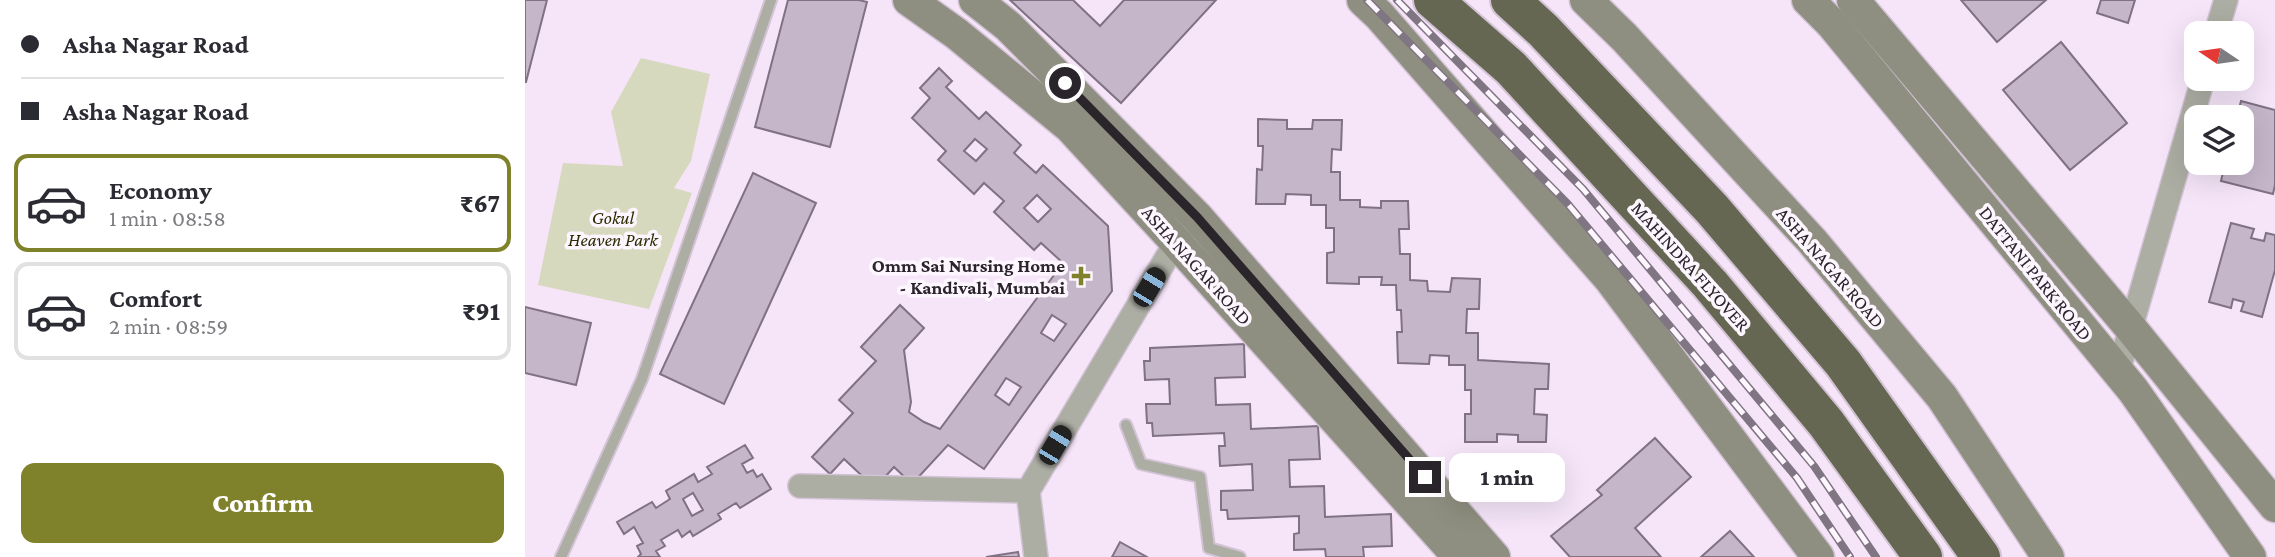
<!DOCTYPE html>
<html lang="en">
<head>
<meta charset="utf-8">
<style>
	body { margin:0; font-family:"Crimson Pro",serif; background:#f2f2f3; color:#2b2b33; height:100vh; display:flex; flex-direction:column; font-size:26px; white-space:nowrap }
	* { box-sizing:border-box; margin:0 }
	p { font-size:23px; color:#7c7c81 }
	.icon { flex:none; width:38px; height:38px; fill:none; stroke:currentColor; stroke-width:2; stroke-linecap:round; stroke-linejoin:round }
	.map { position:relative; flex:1; overflow:hidden }
	.panel { display:flex; flex-direction:column; background:#fff; width:525px }
	.panel>* { flex:none }
	.banner { display:grid; align-content:center; height:154px; padding:0 21px; background:#fff }
	.needle { width:46px; rotate:283deg }
	.controls { position:absolute; left:1659px; top:21px; display:grid; gap:14px }
	.controls a { display:grid; place-items:center; width:70px; height:70px; border-radius:14px; background:#fff; box-shadow:0 7px 28px #0002; font-size:35px }
	.end { position:absolute; width:32px; height:32px; margin:-16px; border:9px solid #2a242b; background:#fff; box-shadow:0 0 0 4px #fff }
	.from { border-radius:50% }
	.bubble { position:absolute; height:49px; border-radius:14px; background:#fff; box-shadow:0 7px 28px #0002; font-size:23px; font-weight:800; line-height:49px; text-align:center }
	.car { position:absolute; width:21px; height:42px; margin:-21px -10px; border-radius:9px; box-shadow:0 0 5px 2px #0007; background:linear-gradient(#222 24%,#8ab4d8 0 40%,#222 0 76%,#8ab4d8 0 86%,#222 0) }
	.banner b { display:flex; align-items:center; gap:24px; height:66px; font-size:26px }
	.banner b+b { border-top:2px solid #e1e1e2 }
	.banner i { width:18px; height:18px; background:#2b2b33 }
	ul { padding:0; list-style:none }
	li { display:flex; align-items:center; gap:21px; height:98px; margin:0 14px 10px; padding:0 7px; border:4px solid #e1e1e2; border-radius:14px }
	li div { flex:1 }
	li b { display:block; font-size:26px }
	li em { font-style:normal; font-weight:800 }
	li.active { border-color:#7f812b }
	li>.icon { width:63px; height:63px; stroke-width:1.5 }
	.cta { display:flex; gap:14px; margin-top:auto; padding:14px 21px }
	.cta a { flex:1; height:80px; border-radius:14px; background:#7f812b; color:#fff; font-size:28px; font-weight:800; line-height:80px; text-align:center }
	main { display:flex; flex:1; min-height:0 }
	.map>svg:first-child { display:block }
	.green { fill:#d7d9bf }
	.building { fill:#c5b6c9; stroke:#807183; stroke-width:2; fill-rule:evenodd }
	.lines { fill:none; stroke-linecap:round; stroke-linejoin:round }
	.lane-casing { stroke:#d1c2d4; stroke-width:14 }
	.street-casing { stroke:#d1c2d4; stroke-width:26 }
	.secondary-casing { stroke:#d1c2d4; stroke-width:35 }
	.highway-casing { stroke:#d1c2d4; stroke-width:42 }
	.lane { stroke:#acada3; stroke-width:10 }
	.street { stroke:#acada3; stroke-width:23 }
	.secondary { stroke:#8e8f80; stroke-width:32 }
	.highway { stroke:#656752; stroke-width:38 }
	.rail-casing { stroke:#807582; stroke-width:8 }
	.rail { stroke:#fdf6fe; stroke-width:5; stroke-dasharray:16; stroke-linecap:butt }
	.route { stroke:#2a242b; stroke-width:9 }
	.poi-dot { fill:#7f812b; stroke:#fdf6fe; stroke-width:2.5 }
	.labels { text-anchor:middle; stroke-width:7; stroke-linejoin:round; paint-order:stroke }
	.park-label { font-size:19px; font-style:italic; fill:#2b2c00; stroke:#fdf6fe }
	.poi-label { font-size:19px; font-weight:bold; fill:#2a242b; stroke:#fdf6fe; text-anchor:end }
	.street-label { font-size:19px; fill:#2a242b; stroke:#fdf6fe }
</style>
</head>
<body>
<main>
<section class="panel">
<div class="banner">
<b><i class="from"></i>Asha Nagar Road</b>
<b><i></i>Asha Nagar Road</b>
</div>
<ul>
<li class="active"><svg class="icon" aria-label="car" viewBox="0 0 24 24"><path d="M5 17H2v-5l4-1 3-4h7l3 4 3 1v5h-3M9 17h6M6 11h13"/><circle cx="7" cy="17" r="2"/><circle cx="17" cy="17" r="2"/></svg><div><b>Economy</b><p>1 min · 08:58</p></div><em>₹67</em></li>
<li><svg class="icon" aria-label="car" viewBox="0 0 24 24"><path d="M5 17H2v-5l4-1 3-4h7l3 4 3 1v5h-3M9 17h6M6 11h13"/><circle cx="7" cy="17" r="2"/><circle cx="17" cy="17" r="2"/></svg><div><b>Comfort</b><p>2 min · 08:59</p></div><em>₹91</em></li>
</ul>
<div class="cta"><a>Confirm</a></div>
</section>
<div class="map">
<svg width="1750" height="557" viewBox="0 0 1750 557">
	<rect width="100%" height="100%" fill="#f6e5f9"/>
	<path class="green" d="M116,58L185,74L166,161L149,188L167,193L124,309L13,285L38,163L98,166L86,112Z"/>
	<g class="building">
		<path d="M0,0H22L1,82H0Z"/>
		<path d="M263,0H334L342,2L305,147L230,127Z"/>
		<path d="M485,0H548L575,26L599,0H691L596,103Z"/>
		<path d="M1436,0H1521L1472,42Z"/>
		<path d="M1576,0H1610L1603,23L1572,13Z"/>
		<path d="M1536,42L1602,123L1545,170L1478,90Z"/>
		<path d="M414,68L427,81L421,87L454,119L461,112L496,145L489,153L511,173L518,165L583,226L587,291L459,469L423,445L387,484L369,467L350,488L319,459L305,474L287,457L328,413L314,400L351,361L336,347L375,305L399,328L379,350L386,402L384,412L399,422L415,429L538,263L516,243L509,250L469,212L479,201L459,183L449,194L413,160L421,151L387,118L405,98L395,88ZM450,139L462,149L451,161L439,151ZM512,195L526,209L513,222L499,208ZM527,315L541,324L529,341L516,333ZM481,378L496,387L484,405L470,395Z"/>
		<path d="M1716,101L1750,110V185L1748,194L1696,181L1700,163H1717V117H1712Z"/>
		<path d="M733,119L762,120V129H787L788,120H817L816,150L807,149L806,172H815V200H835V207L856,208V201H883L884,229H874L875,254H885V280L902,281L903,291L925,292L927,278L955,279L954,309H942L941,333H953V360L1024,364L1023,389H1010L1009,414L1022,415L1021,442H993V435L972,434V442H940V414H946V390H940V365H924V356L905,355L904,364L873,363L872,332H877L876,310H872L871,285H856L857,277H834V284L802,283V253L809,252V228H801V205H786V195L761,194L760,204H731L732,169L737,170L738,146H733Z"/>
		<path d="M228,173L291,203L199,404L135,374Z"/>
		<path d="M1706,223L1729,229L1726,238L1739,241L1741,233L1750,235V270L1737,317L1716,311L1719,302L1708,299L1706,308L1684,302Z"/>
		<path d="M0,307L66,323L51,385L0,373Z"/>
		<path d="M719,344L720,377L690,378L691,405L725,404L726,429L793,426L795,459L764,460L765,487L799,486L800,517L866,514L867,546L838,547L839,557H801L800,549L769,550V534L774,533V516L703,519L702,510H696V491L728,490L727,464L695,466L694,446H700L699,433L628,436L627,423H622L621,404H645L644,379L620,380L619,361H625V348Z"/>
		<path d="M1130,438L1166,477L1110,528L1136,557H1045L1026,536L1077,495L1072,490Z"/>
		<path d="M220,445L228,458L217,464L222,473L228,470L232,477L237,474L246,489L215,508L211,503L193,514L196,519L168,536L165,531L157,537L153,530L136,540L140,546L131,551L135,557H113L116,554L112,546L118,543L109,527L99,534L92,522L127,502L131,508L145,499L141,491L169,474L173,482L187,474L182,467ZM168,493L178,510L167,516L158,499Z"/>
		<path d="M1205,531L1229,557H1176Z"/>
		<path d="M595,542L622,557H587Z"/>
		<path d="M493,552L494,557H461Z"/>
	</g>
	<g class="lines">
		<defs>
			<g id="lane">
				<path d="M601,425L616,464L675,477L684,548L715,557"/>
				<path d="M36,557L117,379L246,0"/>
			</g>
			<g id="street">
				<path d="M1691,33L1701,0"/>
				<path d="M1593,372L1678,79"/>
				<path d="M275,486L503,491"/>
				<path d="M511,557L503,491L651,242L660,231"/>
			</g>
			<g id="secondary">
				<path d="M384,0L432,34L545,127L651,242L934,557"/>
				<path d="M450,0L483,26L672,217L969,557"/>
				<path d="M838,0L854,15L1085,279L1293,557"/>
				<path d="M1061,0L1099,37L1287,241L1417,397L1523,557"/>
				<path d="M1283,0L1307,24L1608,390L1725,557"/>
				<path d="M1328,0L1604,326L1750,506"/>
			</g>
			<g id="highway">
				<path d="M908,0L986,68L1185,284L1301,423L1398,557"/>
				<path d="M985,0L1018,30L1187,209L1318,363L1456,557"/>
			</g>
		</defs>
		<use href="#lane" class="lane-casing"/>
		<use href="#street" class="street-casing"/>
		<use href="#secondary" class="secondary-casing"/>
		<use href="#highway" class="highway-casing"/>
		<use href="#lane" class="lane"/>
		<use href="#street" class="street"/>
		<use href="#secondary" class="secondary"/>
		<use href="#highway" class="highway"/>
		<defs>
			<g id="rail">
				<path d="M842,0L1042,203L1272,478L1325,557"/>
				<path d="M872,0L1058,189L1289,466L1351,557"/>
			</g>
		</defs>
		<use href="#rail" class="rail-casing"/>
		<use href="#rail" class="rail"/>
	</g>
	<g class="lines">
		<path class="route" d="M540,83L672,217L900,477"/>
	</g>
	<path class="poi-dot" d="M552.5 265.5h7v7h7v7h-7v7h-7v-7h-7v-7h7z"/>
	<g class="labels">
		<g class="park-label">
			<text x="88" y="224">Gokul<tspan x="88" dy="22">Heaven Park</tspan></text>
		</g>
		<g class="poi-label">
			<text x="540" y="272">Omm Sai Nursing Home<tspan x="540" dy="22">- Kandivali, Mumbai</tspan></text>
		</g>
		<g class="street-label">
			<text transform="translate(672 265) rotate(48)" y="7">ASHA NAGAR ROAD</text>
			<text transform="translate(1166 266) rotate(48)" y="7">MAHINDRA FLYOVER</text>
			<text transform="translate(1306 267) rotate(49)" y="7">ASHA NAGAR ROAD</text>
			<text transform="translate(1511 273) rotate(51)" y="7">DATTANI PARK ROAD</text>
		</g>
	</g>
</svg>
<div class="controls">
<a><svg class="needle" viewBox="-14 -14 28 28"><path d="M0-13l5 13h-10z" fill="#e53935"/><path d="M0 13l5-13h-10z" fill="#7c7c81"/></svg></a>
<a><svg class="icon" aria-label="layers" viewBox="0 0 24 24"><path d="M12 4l9 5-9 5-9-5zM3 14l9 5 9-5"/></svg></a>
</div>
<i class="end from" style="left:540px;top:83px"></i>
<i class="end" style="left:900px;top:477px"></i>
<div class="bubble" style="left:924px;top:453px;width:116px">1 min</div>
<i class="car" style="left:624px;top:287px;rotate:31deg"></i>
<i class="car" style="left:530px;top:445px;rotate:31deg"></i>
</div>
</main>
</body>
</html>
